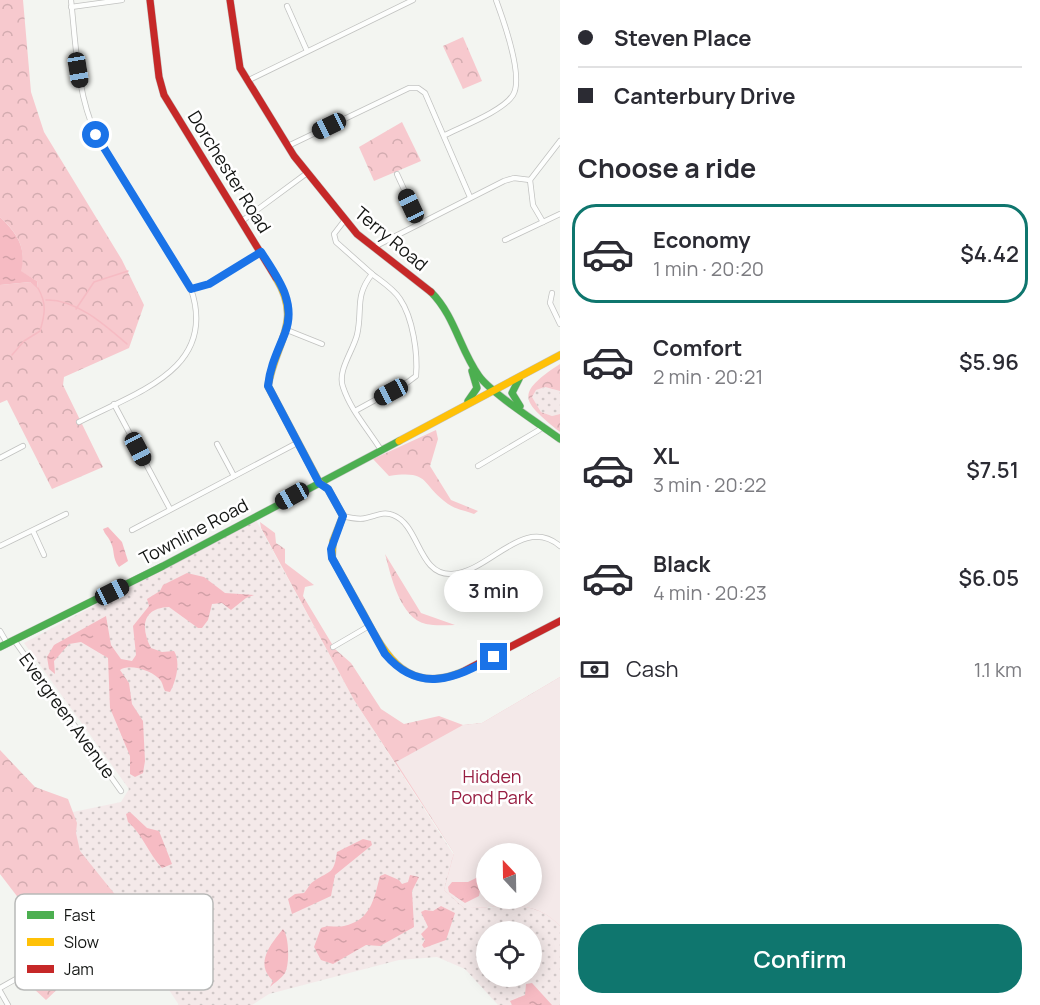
<!DOCTYPE html>
<html lang="en">
<head>
<meta charset="utf-8">
<style>
	body { margin:0; font-family:Manrope,sans-serif; background:#f2f2f3; color:#2b2b33; height:100vh; display:flex; flex-direction:column; font-size:22px; white-space:nowrap }
	* { box-sizing:border-box; margin:0 }
	p { font-size:20px; color:#7c7c81 }
	.icon { flex:none; width:33px; height:33px; fill:none; stroke:currentColor; stroke-width:2; stroke-linecap:round; stroke-linejoin:round }
	.map { position:relative; flex:1; overflow:hidden }
	.details { display:flex; flex-direction:column; background:#fff; width:480px }
	.details>* { flex:none }
	.hud { display:grid; align-content:center; height:132px; padding:0 18px; background:#fff }
	.needle { width:39px; rotate:338deg }
	.controls { position:absolute; left:476px; top:843px; display:grid; gap:12px }
	.controls a { display:grid; place-items:center; width:66px; height:66px; border-radius:50%; background:#fff; box-shadow:0 3px 15px #0003; font-size:30px }
	.end { position:absolute; width:27px; height:27px; margin:-14px; border:8px solid #1a73e8; background:#fff; box-shadow:0 0 0 3px #fff }
	.from { border-radius:50% }
	.bubble { position:absolute; height:42px; border-radius:21px; background:#fff; box-shadow:0 3px 15px #0003; font-size:20px; font-weight:600; line-height:42px; text-align:center }
	.car { position:absolute; width:18px; height:36px; margin:-18px -9px; border-radius:8px; box-shadow:0 0 4px 2px #0007; background:linear-gradient(#222 24%,#8ab4d8 0 40%,#222 0 76%,#8ab4d8 0 86%,#222 0) }
	.hud b { display:flex; align-items:center; gap:21px; height:57px; font-size:22px }
	.hud b+b { border-top:2px solid #e1e1e2 }
	.hud i { width:15px; height:15px; background:#2b2b33 }
	ul { padding:0; list-style:none }
	li { display:flex; align-items:center; gap:18px; height:99px; margin:0 12px 9px; padding:0 6px; border:3px solid transparent; border-radius:24px }
	li div { flex:1 }
	li b { display:block; font-size:22px }
	li em { font-style:normal; font-weight:600 }
	li.on { border-color:#0f766e }
	li>.icon { width:54px; height:54px; stroke-width:1.5 }
	h2 { padding:0 18px; font-size:27px; line-height:72px }
	.pay { display:flex; align-items:center; gap:15px; height:66px; padding:0 18px; font-size:22px }
	.pay p { margin-inline-start:auto }
	.action { display:flex; gap:12px; margin-top:auto; padding:12px 18px }
	.action a { flex:1; height:69px; border-radius:24px; background:#0f766e; color:#fff; font-size:24px; font-weight:600; line-height:69px; text-align:center }
	main { display:flex; flex:1; min-height:0 }
	.map>svg:first-child { display:block }
	.grass { fill:url(#grass-dots); fill-rule:evenodd }
	.forest { fill:url(#forest-crowns); fill-rule:evenodd }
	.park { fill:#f4e9e9; fill-rule:evenodd }
	.water { fill:url(#water-ripples) }
	.lines { fill:none; stroke-linecap:round; stroke-linejoin:round }
	.stream { stroke:#f6bbc3; stroke-width:1.5 }
	.street-casing { stroke:#c1c2c0; stroke-width:6 }
	.fast-casing { stroke:#c1c2c0; stroke-width:8 }
	.slow-casing { stroke:#c1c2c0; stroke-width:8 }
	.jam-casing { stroke:#c1c2c0; stroke-width:8 }
	.street { stroke:#fdfefd; stroke-width:4.5 }
	.fast { stroke:#4caf50; stroke-width:7 }
	.slow { stroke:#ffc107; stroke-width:7 }
	.jam { stroke:#c62828; stroke-width:7 }
	.route { stroke:#1a73e8; stroke-width:8 }
	.labels { text-anchor:middle; stroke-width:5; stroke-linejoin:round; paint-order:stroke }
	.street-label { font-size:18px; fill:#131513; stroke:#fff }
	.park-label { font-size:18px; fill:#971d41; stroke:#fff }
	.key { fill:#fff; stroke:#b8b9b8; stroke-width:1.5 }
	.key-label { font-size:16px; fill:#131513 }
</style>
</head>
<body>
<main>
<div class="map">
<svg width="560" height="1005" viewBox="0 0 560 1005">
	<defs>
		<pattern id="grass-dots" width="8" height="8" patternUnits="userSpaceOnUse" patternTransform="scale(1.5)"><rect width="8" height="8" fill="#f4e9e9"/><path d="M2 2h.1M6 6h.1" fill="none" stroke="#d0c7c7" stroke-width="1.8" stroke-linecap="round"/></pattern>
		<pattern id="forest-crowns" width="20" height="18" patternUnits="userSpaceOnUse" patternTransform="scale(1.5)"><rect width="20" height="18" fill="#f7c9ce"/><path d="M2 6a3 3 0 1 1 6 0M12 15a3 3 0 1 1 6 0" fill="none" stroke="#d3acb0"/></pattern>
		<pattern id="water-ripples" width="26" height="14" patternUnits="userSpaceOnUse" patternTransform="scale(1.5)"><rect width="26" height="14" fill="#f6bbc3"/><path d="M2 4q2-2 4 0t4 0M15 11q2-2 4 0t4 0" fill="none" stroke="#d2a0a7"/></pattern>
	</defs>
	<rect width="100%" height="100%" fill="#f3f5f1"/>
	<g class="grass">
		<path d="M545,387L560,391V414L552,416L541,412L532,397L535,390Z"/>
		<path d="M256,520L354,700L488,908C517,904 538,902 560,926V1005H498L465,969L437,957L399,960L269,994L252,1005H179L61,827L73,812L121,802L129,789L24,643ZM486,932H531V976H486Z"/>
	</g>
	<g class="forest">
		<path d="M0,0H23L31,92L44,132L122,260L144,305L129,348L64,377L63,385L103,467L52,489L7,400L0,403V285L30,282L38,288L37,281L20,271C28,248 16,232 0,217Z"/>
		<path d="M463,37L482,81L463,89L443,46Z"/>
		<path d="M402,122L421,161L374,181L359,147Z"/>
		<path d="M560,364V391L545,387L536,390L532,397L541,412L552,416L560,414V432C522,401 514,394 560,364Z"/>
		<path d="M436,430L438,439L430,466L451,500L478,511L474,514C466,511 455,509 448,504C420,484 431,470 389,476L373,459Z"/>
		<path d="M260,522L275,533L276,543L285,549V563L314,585L305,587L303,596L335,649L351,663L381,709L404,724L439,716L463,725L482,723L560,677V926C532,896 500,909 464,908L444,890L454,853L354,700L261,528ZM486,854H531V898H486Z"/>
		<path d="M385,554L421,613L455,625C446,625 435,626 426,624C400,618 391,576 385,554Z"/>
		<path d="M0,750L35,787L68,799L77,823L76,833L80,851L117,897L164,979L161,988C156,980 152,971 146,964C113,928 71,978 46,1000L21,977L71,950L64,922L23,904L0,874Z"/>
	</g>
	<path class="park" d="M560,677V926C532,896 500,909 464,908L444,890L454,853L396,762L463,725L482,723ZM486,854H531V898H486Z"/>
	<g class="water">
		<path d="M0,217C17,233 27,248 21,271L37,281L38,289L30,282L0,285Z"/>
		<path d="M108,527L122,542L128,561L119,567C112,558 115,551 111,543C109,537 105,535 103,529Z"/>
		<path d="M187,573L204,577L225,593L254,595L246,598L231,610L222,603L212,604L208,620L202,628H198L169,607C141,608 141,629 151,648L162,652L174,651C181,662 176,681 170,692L165,691C163,688 163,684 161,681C154,671 129,663 120,670L129,683L132,704L143,721L145,761L143,773L135,777L130,774V756L110,708L108,658L81,642L69,644L54,661L55,674L49,669L47,657L54,645L106,616L111,645L121,659L132,661L136,655L133,626L149,606L147,599L160,591L163,585Z"/>
		<path d="M130,812L147,828L159,831L172,864L162,868C148,853 143,835 128,822L126,814Z"/>
		<path d="M363,839L371,841L372,845L335,875L331,896L292,914L288,899L295,894L304,893C308,889 309,884 314,881C331,870 334,874 337,852Z"/>
		<path d="M486,873V892L480,891L479,896L465,903L449,892L448,887L452,882H468Z"/>
		<path d="M385,874L399,880L402,884L408,882L410,875L419,877L412,891L414,927L380,946L366,945L333,964L321,960L314,947L321,928C329,924 335,928 344,926C371,920 374,899 380,876Z"/>
		<path d="M441,906L455,913L446,940L424,948L422,945L425,940L421,934L428,927L421,912L425,910L433,911Z"/>
		<path d="M283,929C289,936 290,964 285,973C282,978 274,983 270,987L273,981C254,963 271,944 283,929Z"/>
		<path d="M532,983L552,1005H512L510,1001L525,995L526,984Z"/>
	</g>
	<g class="lines">
		<g class="stream">
			<path d="M46,300C76,299 105,325 127,344"/>
			<path d="M76,309L94,282L128,271"/>
			<path d="M12,355L24,341L40,331C45,314 47,304 38,288"/>
		</g>
		<defs>
			<g id="street">
				<path d="M71,0C76,46 77,93 96,135L191,289C218,369 137,392 79,422"/>
				<path d="M287,6L307,51"/>
				<path d="M71,7L122,0"/>
				<path d="M247,81L413,0"/>
				<path d="M445,135C463,126 503,111 513,95C524,77 503,19 496,0"/>
				<path d="M288,146L409,88H418L425,93L470,197"/>
				<path d="M397,174L419,222"/>
				<path d="M242,221L307,173"/>
				<path d="M344,221L334,234L336,242L372,274C354,297 363,309 357,335C353,351 337,371 343,387C351,411 368,429 381,450"/>
				<path d="M543,222L533,205L530,180L560,141"/>
				<path d="M505,240L560,214"/>
				<path d="M374,247L504,181L514,178L530,180"/>
				<path d="M191,289L209,284L261,252"/>
				<path d="M552,293L550,303L560,324"/>
				<path d="M287,330L322,344"/>
				<path d="M114,404L170,509"/>
				<path d="M355,411L408,382L416,376C418,354 413,318 400,299C394,289 381,281 372,274"/>
				<path d="M217,444L234,476"/>
				<path d="M0,458L23,446"/>
				<path d="M478,466L539,430L543,426"/>
				<path d="M343,516C351,518 359,520 366,518C376,516 383,511 393,515C420,525 418,576 452,574C490,572 523,515 560,546"/>
				<path d="M132,530L297,443"/>
				<path d="M33,531L44,555"/>
				<path d="M0,546L66,514"/>
				<path d="M0,631L7,643"/>
				<path d="M14,640L121,791"/>
				<path d="M333,647L369,626"/>
				<path d="M0,988L83,941L87,935"/>
				<path d="M0,991L8,1005"/>
			</g>
			<g id="fast">
				<path d="M431,292C455,316 460,350 479,376C491,393 541,425 560,439"/>
				<path d="M519,379L512,393L520,406"/>
				<path d="M468,401L477,388L472,371"/>
				<path d="M0,647L163,566L399,441"/>
			</g>
			<g id="slow">
				<path d="M276,278C303,322 276,341 268,386L319,482L328,489L343,516L333,541L332,558C343,577 353,596 364,615C386,657 408,695 462,672"/>
				<path d="M399,441L560,355"/>
			</g>
			<g id="jam">
				<path d="M150,0L159,77L164,95L276,278"/>
				<path d="M230,0L240,68L294,156L357,234L431,292"/>
				<path d="M462,672L560,621"/>
			</g>
		</defs>
		<use href="#street" class="street-casing"/>
		<use href="#fast" class="fast-casing"/>
		<use href="#slow" class="slow-casing"/>
		<use href="#jam" class="jam-casing"/>
		<use href="#street" class="street"/>
		<use href="#fast" class="fast"/>
		<use href="#slow" class="slow"/>
		<use href="#jam" class="jam"/>
	</g>
	<g class="lines">
		<path class="route" d="M96,135L191,289L209,284L261,252C277,277 297,302 285,333C278,351 270,366 268,386L319,483L328,489L343,516L331,549L332,558L385,654C419,694 454,679 494,657"/>
	</g>
	<g class="labels">
		<g class="street-label">
			<text transform="translate(229 172) rotate(58)" y="6">Dorchester Road</text>
			<text transform="translate(391 239) rotate(40)" y="6">Terry Road</text>
			<text transform="translate(194 532) rotate(-28)" y="6">Townline Road</text>
			<text transform="translate(67 716) rotate(54)" y="6">Evergreen Avenue</text>
		</g>
		<g class="park-label">
			<text x="492" y="783">Hidden<tspan x="492" dy="21">Pond Park</tspan></text>
		</g>
	</g>
	<rect x="15" y="894" width="198" height="96" rx="9" class="key"/>
	<rect x="27" y="911" width="27" height="8" fill="#4caf50"/>
	<rect x="27" y="938" width="27" height="8" fill="#ffc107"/>
	<rect x="27" y="965" width="27" height="8" fill="#c62828"/>
	<g class="key-label">
		<text x="64" y="921">Fast</text>
		<text x="64" y="948">Slow</text>
		<text x="64" y="975">Jam</text>
	</g>
</svg>
<div class="controls">
<a><svg class="needle" viewBox="-14 -14 28 28"><path d="M0-13l5 13h-10z" fill="#e53935"/><path d="M0 13l5-13h-10z" fill="#7c7c81"/></svg></a>
<a><svg class="icon" aria-label="locate" viewBox="0 0 24 24"><circle cx="12" cy="12" r="6"/><path d="M12 2v4M12 18v4M2 12h4M18 12h4"/></svg></a>
</div>
<i class="end from" style="left:96px;top:135px"></i>
<i class="end" style="left:494px;top:657px"></i>
<div class="bubble" style="left:444px;top:570px;width:99px">3 min</div>
<i class="car" style="left:78px;top:70px;rotate:171deg"></i>
<i class="car" style="left:329px;top:126px;rotate:244deg"></i>
<i class="car" style="left:411px;top:206px;rotate:335deg"></i>
<i class="car" style="left:391px;top:392px;rotate:242deg"></i>
<i class="car" style="left:138px;top:449px;rotate:152deg"></i>
<i class="car" style="left:292px;top:496px;rotate:241deg"></i>
<i class="car" style="left:112px;top:592px;rotate:63deg"></i>
</div>
<section class="details">
<div class="hud">
<b><i class="from"></i>Steven Place</b>
<b><i></i>Canterbury Drive</b>
</div>
<h2>Choose a ride</h2>
<ul>
<li class="on"><svg class="icon" aria-label="car" viewBox="0 0 24 24"><path d="M5 17H2v-5l4-1 3-4h7l3 4 3 1v5h-3M9 17h6M6 11h13"/><circle cx="7" cy="17" r="2"/><circle cx="17" cy="17" r="2"/></svg><div><b>Economy</b><p>1 min · 20:20</p></div><em>$4.42</em></li>
<li><svg class="icon" aria-label="car" viewBox="0 0 24 24"><path d="M5 17H2v-5l4-1 3-4h7l3 4 3 1v5h-3M9 17h6M6 11h13"/><circle cx="7" cy="17" r="2"/><circle cx="17" cy="17" r="2"/></svg><div><b>Comfort</b><p>2 min · 20:21</p></div><em>$5.96</em></li>
<li><svg class="icon" aria-label="car" viewBox="0 0 24 24"><path d="M5 17H2v-5l4-1 3-4h7l3 4 3 1v5h-3M9 17h6M6 11h13"/><circle cx="7" cy="17" r="2"/><circle cx="17" cy="17" r="2"/></svg><div><b>XL</b><p>3 min · 20:22</p></div><em>$7.51</em></li>
<li><svg class="icon" aria-label="car" viewBox="0 0 24 24"><path d="M5 17H2v-5l4-1 3-4h7l3 4 3 1v5h-3M9 17h6M6 11h13"/><circle cx="7" cy="17" r="2"/><circle cx="17" cy="17" r="2"/></svg><div><b>Black</b><p>4 min · 20:23</p></div><em>$6.05</em></li>
</ul>
<div class="pay"><svg class="icon" aria-label="cash" viewBox="0 0 24 24"><path d="M3 7h18v10H3z"/><circle cx="12" cy="12" r="2"/></svg>Cash<p>1.1 km</p></div>
<div class="action"><a>Confirm</a></div>
</section>
</main>
</body>
</html>
